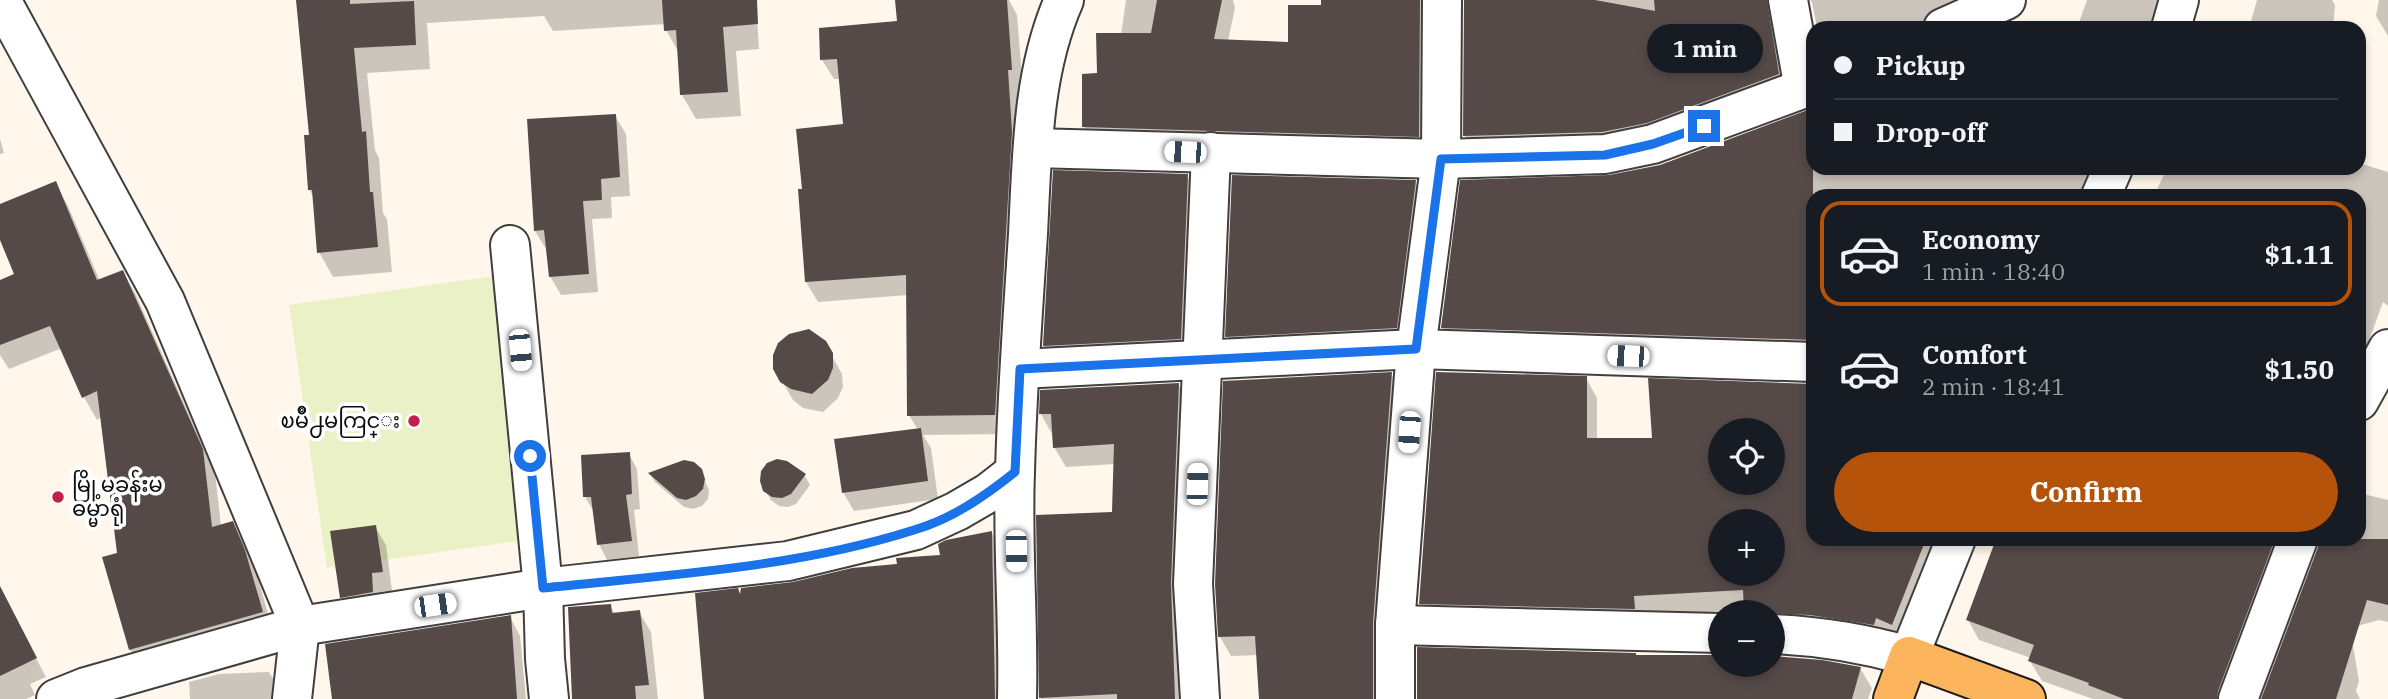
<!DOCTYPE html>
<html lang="en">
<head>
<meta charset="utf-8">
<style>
	body { margin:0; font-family:"IBM Plex Serif","Noto Sans Myanmar",serif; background:#20242c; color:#f1f3f6; height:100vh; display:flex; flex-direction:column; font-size:26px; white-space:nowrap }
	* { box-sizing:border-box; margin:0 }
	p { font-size:23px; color:#9ea1a6 }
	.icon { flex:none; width:38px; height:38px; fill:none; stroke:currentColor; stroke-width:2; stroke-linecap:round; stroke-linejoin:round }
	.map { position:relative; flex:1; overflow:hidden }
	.sheet { position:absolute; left:1806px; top:189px; width:560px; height:357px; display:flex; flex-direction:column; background:#171b24; border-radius:21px; box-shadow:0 4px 10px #0003 }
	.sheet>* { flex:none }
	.hud { position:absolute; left:1806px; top:21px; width:560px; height:154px; border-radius:21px; box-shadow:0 4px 10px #0003; display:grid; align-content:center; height:154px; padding:0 28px; background:#171b24 }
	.fabs { position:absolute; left:1708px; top:418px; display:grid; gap:14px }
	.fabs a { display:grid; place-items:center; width:77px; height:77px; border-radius:50%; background:#171b24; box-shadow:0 4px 10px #0003; font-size:35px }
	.end { position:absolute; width:32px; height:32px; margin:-16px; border:9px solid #1a73e8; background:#fff; box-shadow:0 0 0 4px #fff }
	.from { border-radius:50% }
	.bubble { position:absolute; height:49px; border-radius:24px; background:#171b24; box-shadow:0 4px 10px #0003; font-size:23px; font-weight:700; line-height:49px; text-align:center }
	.car { position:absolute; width:21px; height:42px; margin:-21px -10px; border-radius:9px; box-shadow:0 0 5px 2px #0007; background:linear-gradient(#fff 24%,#345 0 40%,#fff 0 76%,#345 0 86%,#fff 0) }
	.hud b { display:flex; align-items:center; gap:24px; height:66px; font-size:26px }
	.hud b+b { border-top:2px solid #363941 }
	.hud i { width:18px; height:18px; background:#f1f3f6 }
	ul { padding:12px 0 0; list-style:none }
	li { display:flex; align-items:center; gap:21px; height:105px; margin:0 14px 10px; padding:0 14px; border:4px solid transparent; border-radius:21px }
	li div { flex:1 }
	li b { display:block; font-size:26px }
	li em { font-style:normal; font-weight:700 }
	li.current { border-color:#b45309 }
	li>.icon { width:63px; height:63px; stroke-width:1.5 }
	.cta { display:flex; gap:14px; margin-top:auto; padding:14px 28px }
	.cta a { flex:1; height:80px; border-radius:42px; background:#b45309; color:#fff; font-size:28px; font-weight:700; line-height:80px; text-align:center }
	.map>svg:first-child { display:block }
	.pitch { fill:#ebf1c6 }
	.shadow { fill:#0003; fill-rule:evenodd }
	.building { fill:#554a48; fill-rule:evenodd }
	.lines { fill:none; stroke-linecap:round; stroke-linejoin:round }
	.minor-casing { stroke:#3f3f3f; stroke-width:42 }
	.major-casing { stroke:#1d1d1d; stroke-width:42 }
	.minor { stroke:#fff; stroke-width:38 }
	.major { stroke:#fdb55d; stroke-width:38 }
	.route { stroke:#1a73e8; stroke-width:9 }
	.poi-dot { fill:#c02049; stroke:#fff; stroke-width:2.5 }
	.labels { text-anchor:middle; stroke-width:7; stroke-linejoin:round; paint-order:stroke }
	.poi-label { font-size:21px; fill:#0c0c0c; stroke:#fff; text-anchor:end }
</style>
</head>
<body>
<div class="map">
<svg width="2388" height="699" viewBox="0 0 2388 699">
	<rect width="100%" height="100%" fill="#fff7eb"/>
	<path class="pitch" d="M501,275L538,538L327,568L289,305Z"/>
	<g class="shadow">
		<path d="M298,0H756L759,49L736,51L741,116L696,119L682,95L679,53L666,30V24L553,31L544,16L427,23L430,69L367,73L375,150L379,158L383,213L387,219L392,272L333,277L319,252L314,198L309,189L311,136Z"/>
		<path d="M897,0H1009L1017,15L1023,89L1018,90L1022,153L1006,434L923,435L931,448L938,499L854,511L843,492L918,430L909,415L908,295L818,302L806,282L800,191H804L845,125L841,79H834L822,60L898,23Z"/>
		<path d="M1126,0H1233L1235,8L1228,41L1289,44L1323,7V0H1445L1430,156L1095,147L1084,127L1099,75L1121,35Z"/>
		<path d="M1463,0H1792L1789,94L1659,142L1476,156L1465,136L1466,1Z"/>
		<path d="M1810,0H2010L1945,28H1817L1812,2Z"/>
		<path d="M2087,0H2162L2158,28H2077Z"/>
		<path d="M2257,0H2332L2335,5L2333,28H2249Z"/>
		<path d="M2379,0H2388V36L2376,16Z"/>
		<path d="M2016,21L2021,28H2000Z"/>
		<path d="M1813,110V168H2099L2087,196H1813V359L1454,347L1443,328L1606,178L1658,167Z"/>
		<path d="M615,116L626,134L630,196L611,197L612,218L592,219L598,292L561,295L550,276L546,249L535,231Z"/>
		<path d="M0,139L4,153L0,154Z"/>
		<path d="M2359,163L2388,172V306L2383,302L2359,368V196H2293L2274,190L2271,196H2154L2167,168H2359Z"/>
		<path d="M1187,176L1198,194L1191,357L1055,364L1044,346Z"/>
		<path d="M1415,182L1428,204L1409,350L1240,358L1227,336Z"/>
		<path d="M55,183L68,206L100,281L122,271L135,293L215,473L221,526L232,523L245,546L257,575L274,635L143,672L130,649L102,417L97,420L84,397L62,348L9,369L0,355V282L16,275L0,236V206Z"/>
		<path d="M825,343L842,374L843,387L838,398L823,412L803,408L793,400L775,369Z"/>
		<path d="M1391,374L1403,394L1384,699H1260L1258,655L1231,656L1220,637Z"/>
		<path d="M1586,378L1597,398V440H1653L1813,385V539H1947L1903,643L1773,636V612H1731V611L1432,623L1420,603ZM1720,430H1773V483H1720ZM1720,522H1773V574H1720Z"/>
		<path d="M1179,385L1190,405L1184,699H1041L1038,517L1113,514L1115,464L1066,467L1054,447L1052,434L1041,414Z"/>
		<path d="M629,454L637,469L640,509L634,510L639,556L607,560L599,544L594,512L585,497Z"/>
		<path d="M700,470L709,490L708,499L702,506L693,509L684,507L655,482L650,474Z"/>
		<path d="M805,476L810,485L796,504L788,507L779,506L771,500L765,490Z"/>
		<path d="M2359,493L2388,500V622L2379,620L2350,628L2359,681L2356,691L2360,699H2263L2320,547V539H2359Z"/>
		<path d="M375,527L386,545L392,591L381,592L383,611L352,616L341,597Z"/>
		<path d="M992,533L1003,553L1005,699H705L741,597L793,584L942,556Z"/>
		<path d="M1998,539H2301L2234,699H2093L2042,681L2030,661L2031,658L1979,640L1968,620Z"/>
		<path d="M610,606L615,614L639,612L651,632L658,699H574Z"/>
		<path d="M510,617L520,636L526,699H334Z"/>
		<path d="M0,634L28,643L46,677L30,684L35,695L26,699H0Z"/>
		<path d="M1720,656V665H1773V658L1821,662L1860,668L1872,688L1868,699H1419L1636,657Z"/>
		<path d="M269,672L278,687L279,699H190L189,682L219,674Z"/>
	</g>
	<g class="building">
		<path d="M296,0H350V4L414,1L416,45L354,48L362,132L366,131L370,192H373L378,247L317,253L312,190H308L304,135H309Z"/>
		<path d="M662,0H757L758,24L723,27L728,92L680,95L676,30L664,31Z"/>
		<path d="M895,0H1007L1012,70H1008L1012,132L995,415L907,416L906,275L805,282L798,189H802L796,129L843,124L837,59L820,60L819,28L897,21Z"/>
		<path d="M1157,0H1222L1214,39L1288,42V5H1321V0H1420L1419,137L1082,127V74L1097,73L1096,33H1151Z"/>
		<path d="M1464,0H1595L1655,11L1654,0H1767L1779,74L1647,123L1602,132L1463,136Z"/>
		<path d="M1813,108V340L1441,328L1460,180L1609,175L1660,165Z"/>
		<path d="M616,114L620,177L601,179L602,200L583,201L589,274L549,277L544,230L534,231L527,119Z"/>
		<path d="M1053,170L1188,174L1181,339L1043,346Z"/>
		<path d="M1232,175L1416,180L1397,328L1225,337Z"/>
		<path d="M56,181L97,280L123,270L203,449L212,527L233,521L245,550L263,612L129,650L102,557L117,553L97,391L82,398L50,326L0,345V280L14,274L0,240V204Z"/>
		<path d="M809,329L826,341L833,353V368L828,380L812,394L791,389L780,382L773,369V355L778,343L789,334Z"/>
		<path d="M1392,372L1373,623V699H1259L1255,636L1218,637L1215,584L1223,381Z"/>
		<path d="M1436,372L1587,376V438H1652L1648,378L1813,384V539H1926L1892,625L1876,618L1874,625L1810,615L1744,612L1743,590L1634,596L1635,609L1419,604ZM1720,430H1773V483H1720ZM1720,522H1773V574H1720Z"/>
		<path d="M1179,383L1171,583L1175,699H1117V694L1039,698L1036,515L1112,512L1114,444L1053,448L1051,414H1039L1040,390Z"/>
		<path d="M921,428L928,481L842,493L834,439Z"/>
		<path d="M630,452L632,494L626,495L632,541L597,545L591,497H583L581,455Z"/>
		<path d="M777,459L787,461L806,474L791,494L782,498L772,497L763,491L760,481L761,471L767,463Z"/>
		<path d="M684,460L694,462L702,469L705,479L703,489L696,496L686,500L677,498L648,473Z"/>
		<path d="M376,525L383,572L372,573L373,592L340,598L330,531Z"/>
		<path d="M992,531L995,699H704L695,593L738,588L740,594L741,588L793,582L852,568L897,564L896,558L940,555L938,544L946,540Z"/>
		<path d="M1996,539H2275L2218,691L2217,699H2124L2088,685L2089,683L2028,661L2034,645L1966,620Z"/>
		<path d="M2319,539H2388V605L2367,600L2336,699H2261L2318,547Z"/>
		<path d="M0,586L37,658L0,676Z"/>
		<path d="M611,604L612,613L640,610L649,685L635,686L636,699H572L568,607Z"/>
		<path d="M511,615L517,699H332L325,644Z"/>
		<path d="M1417,647L1636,653V655H1720V665H1773V656L1822,660L1861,667L1852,699H1417Z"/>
	</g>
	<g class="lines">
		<defs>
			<g id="minor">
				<path d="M1,0L165,301L300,626L292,699"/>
				<path d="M1788,0L1804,89"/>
				<path d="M1943,28L2006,0"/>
				<path d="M2171,28L2179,0"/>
				<path d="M1033,148L1441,159L1605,154L1653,144L1813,85"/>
				<path d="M2101,196L2113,168"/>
				<path d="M510,245L543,588L545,659L549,699"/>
				<path d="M1020,369L1416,349L1813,362"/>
				<path d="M2359,401L2388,349"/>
				<path d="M1395,625L1720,633"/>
				<path d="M1773,634C1820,636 1863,643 1909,656L1956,539"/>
				<path d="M56,699L86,687L300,626L543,588L788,561L916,530L957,511L988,493L1015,472"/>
				<path d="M1017,699C1019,623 1012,547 1015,472C1017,392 1023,313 1028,234C1032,155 1032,73 1064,0"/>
				<path d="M1200,699L1193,584L1211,152"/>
				<path d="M1395,699V625L1416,349L1441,159L1442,0"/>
				<path d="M2238,699L2298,539"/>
			</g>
			<path id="major" d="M1893,699L1909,656L2026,699"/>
		</defs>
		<use href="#minor" class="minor-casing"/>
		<use href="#major" class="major-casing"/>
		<use href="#minor" class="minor"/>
		<use href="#major" class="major"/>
	</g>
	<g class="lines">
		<path class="route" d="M530,456L543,588C666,575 795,568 914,530C952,519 985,496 1015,472L1020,369L1416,349L1441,159L1605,155L1653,144L1704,126"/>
	</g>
	<g class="poi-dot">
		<circle cx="414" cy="421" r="7"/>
		<circle cx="58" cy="497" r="7"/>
	</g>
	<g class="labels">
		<g class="poi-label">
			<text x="400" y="428">ၿမိဳ႕မကြင္း</text>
			<text x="72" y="492" text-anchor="start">မြို့မခန်းမ<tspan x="72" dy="24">ဓမ္မာရုံ</tspan></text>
		</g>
	</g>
</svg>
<div class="fabs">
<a><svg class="icon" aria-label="locate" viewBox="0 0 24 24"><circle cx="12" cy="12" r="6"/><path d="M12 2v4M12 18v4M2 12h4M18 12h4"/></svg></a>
<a>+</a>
<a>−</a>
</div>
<i class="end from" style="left:530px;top:456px"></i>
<i class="end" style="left:1704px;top:126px"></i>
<div class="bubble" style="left:1647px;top:24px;width:116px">1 min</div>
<i class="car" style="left:1185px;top:152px;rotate:272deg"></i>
<i class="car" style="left:520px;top:350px;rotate:175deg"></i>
<i class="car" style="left:1628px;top:356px;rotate:272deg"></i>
<i class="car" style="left:1409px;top:432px;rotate:184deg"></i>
<i class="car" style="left:1197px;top:484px;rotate:2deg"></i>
<i class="car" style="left:1016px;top:551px;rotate:179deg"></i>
<i class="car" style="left:435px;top:605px;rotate:82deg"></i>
<div class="hud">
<b><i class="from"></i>Pickup</b>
<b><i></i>Drop-off</b>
</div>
<section class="sheet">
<ul>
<li class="current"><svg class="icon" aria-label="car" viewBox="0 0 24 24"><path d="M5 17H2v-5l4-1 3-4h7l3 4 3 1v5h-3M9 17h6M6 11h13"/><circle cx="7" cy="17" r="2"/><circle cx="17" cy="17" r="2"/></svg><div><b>Economy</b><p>1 min · 18:40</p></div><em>$1.11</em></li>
<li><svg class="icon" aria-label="car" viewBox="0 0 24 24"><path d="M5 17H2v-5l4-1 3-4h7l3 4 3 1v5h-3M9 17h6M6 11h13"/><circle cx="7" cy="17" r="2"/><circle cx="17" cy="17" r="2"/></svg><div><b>Comfort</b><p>2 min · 18:41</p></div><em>$1.50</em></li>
</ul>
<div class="cta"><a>Confirm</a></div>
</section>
</div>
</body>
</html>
